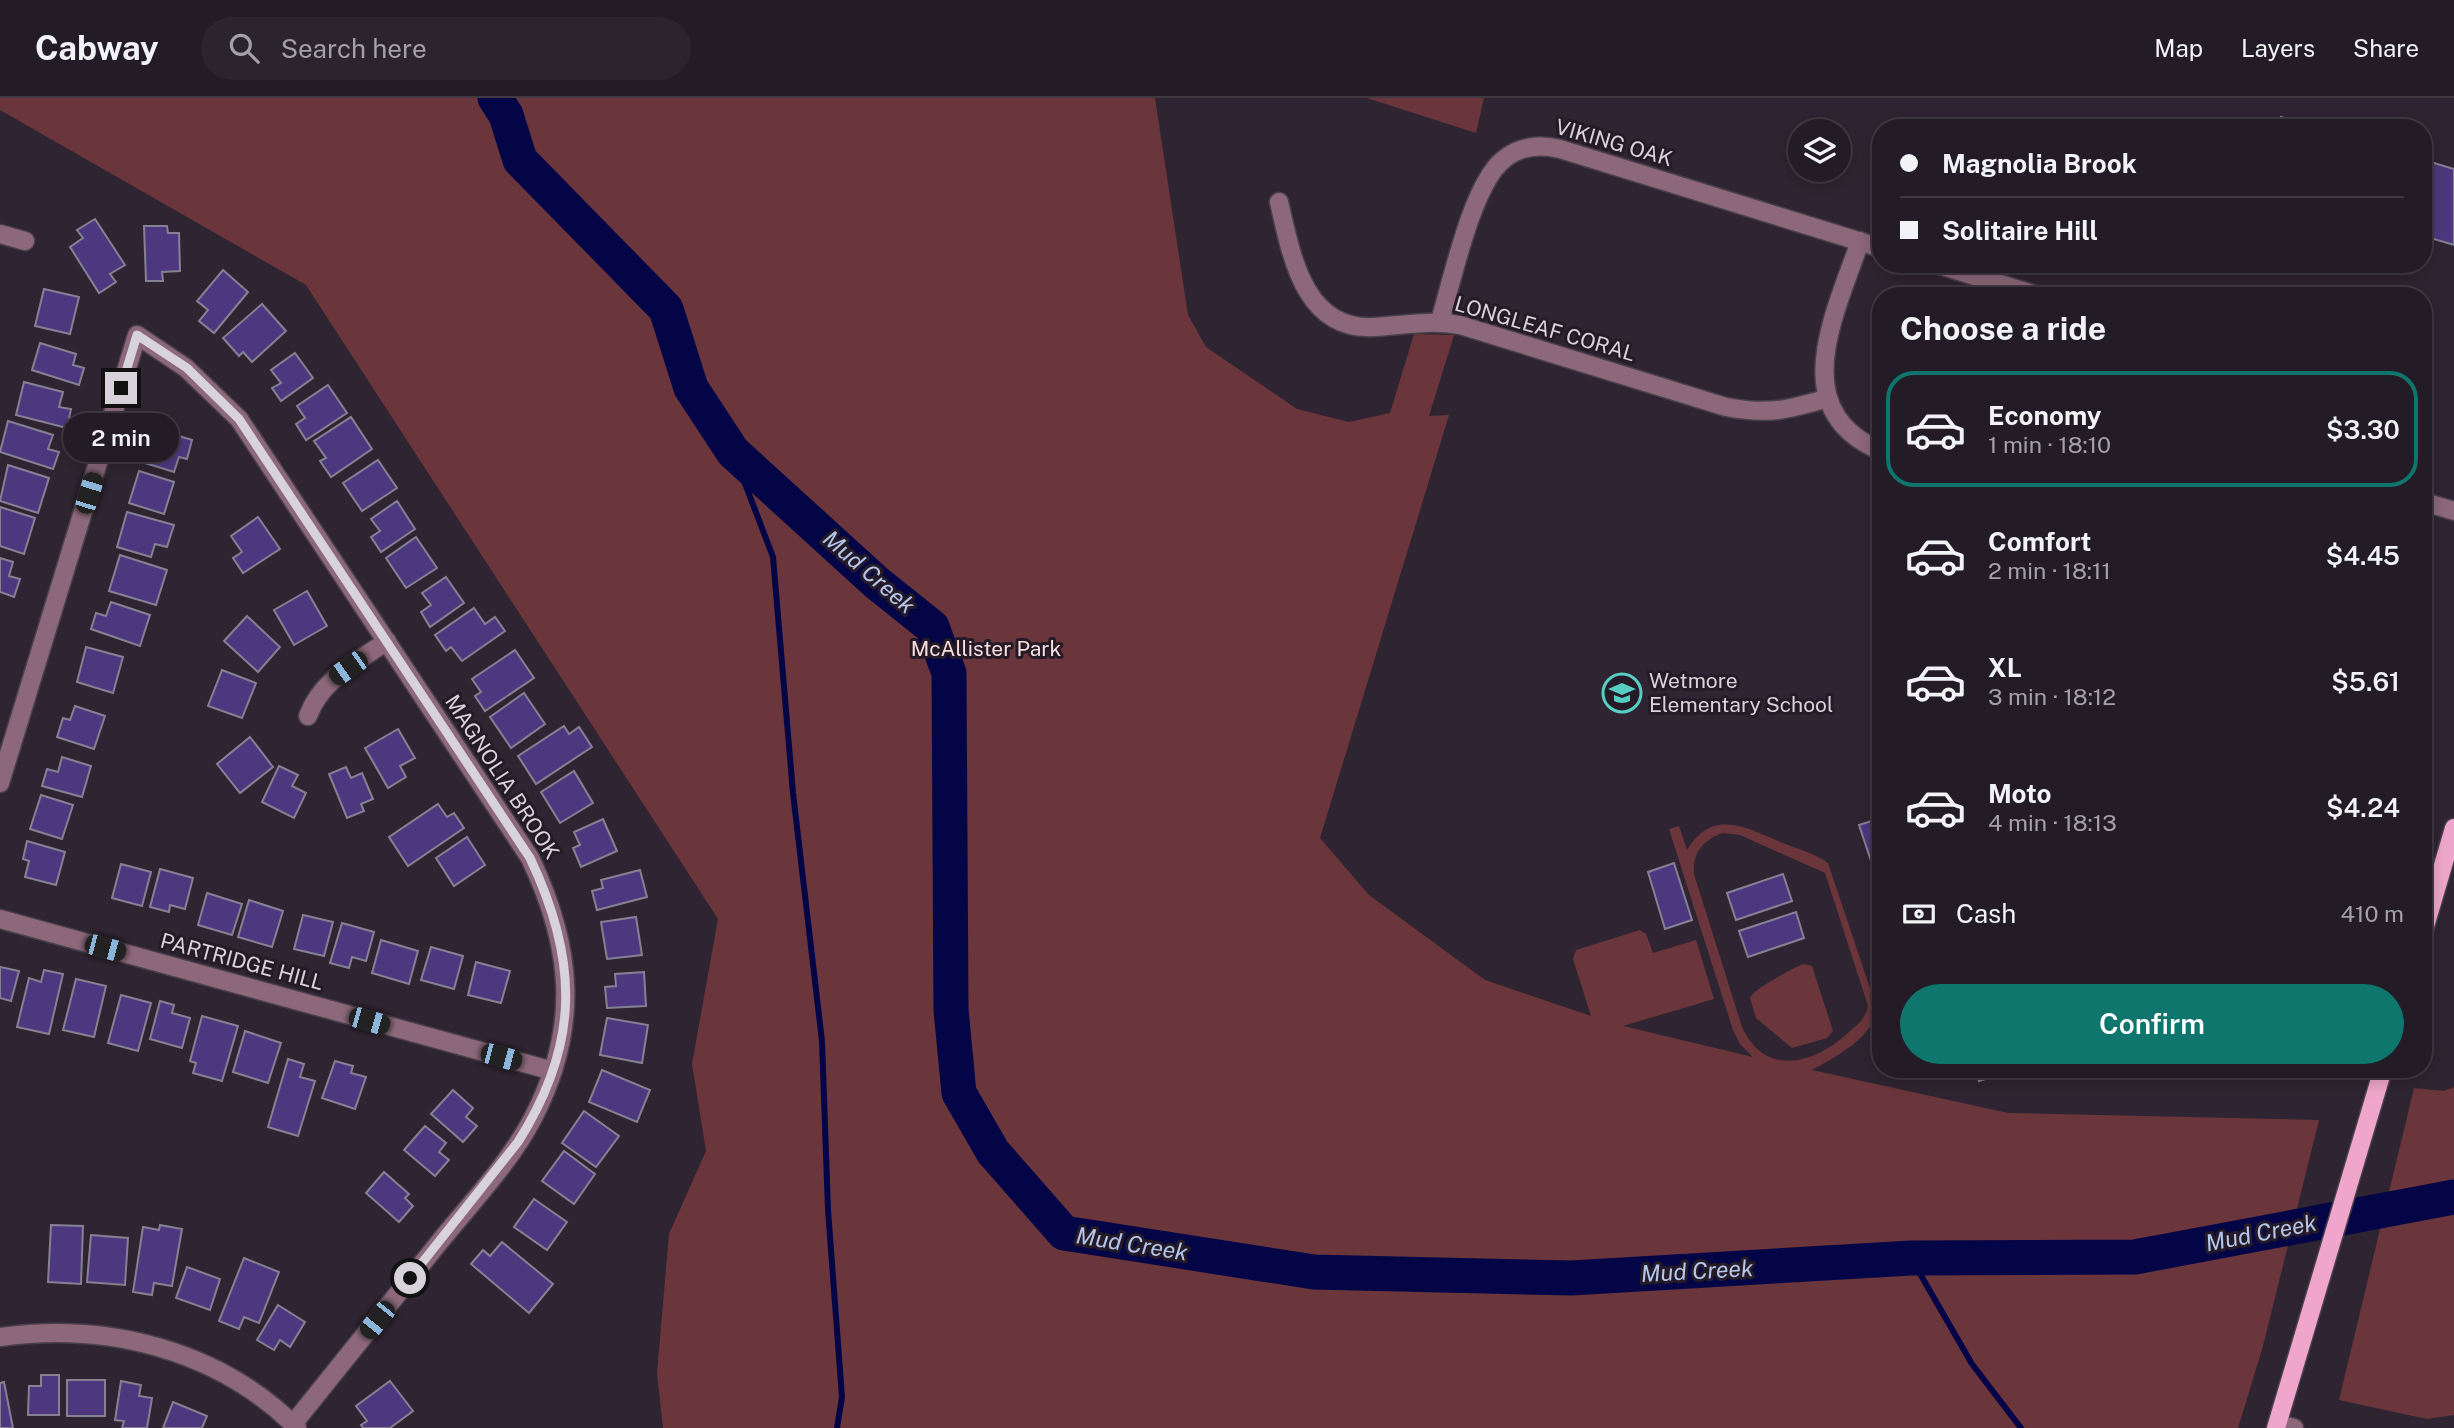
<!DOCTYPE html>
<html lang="en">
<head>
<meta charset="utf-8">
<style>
	body { margin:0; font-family:"Public Sans",sans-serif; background:#2b242d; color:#f1f3f6; height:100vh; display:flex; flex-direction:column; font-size:26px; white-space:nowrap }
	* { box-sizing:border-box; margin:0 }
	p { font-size:23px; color:#a3a1a7 }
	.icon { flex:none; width:38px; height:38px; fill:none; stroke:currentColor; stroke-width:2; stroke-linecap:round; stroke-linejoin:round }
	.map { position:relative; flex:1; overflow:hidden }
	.sheet { position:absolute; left:1872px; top:189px; width:560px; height:791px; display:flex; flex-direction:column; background:#231b25; border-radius:28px; box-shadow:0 4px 18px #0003,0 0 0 2px #403942 }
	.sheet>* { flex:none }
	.top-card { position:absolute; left:1872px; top:21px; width:560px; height:154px; border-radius:28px; box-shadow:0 4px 18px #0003,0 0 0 2px #403942; display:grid; align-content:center; height:154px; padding:0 28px; background:#231b25 }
	.fabs { position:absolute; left:1788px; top:21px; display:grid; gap:14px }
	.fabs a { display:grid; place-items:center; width:63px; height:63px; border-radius:50%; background:#231b25; box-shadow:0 4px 18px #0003,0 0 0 2px #403942; font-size:35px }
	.end { position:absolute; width:32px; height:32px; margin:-16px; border:9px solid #d8d2da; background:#111; box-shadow:0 0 0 4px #111 }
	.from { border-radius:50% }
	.bubble { position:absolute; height:49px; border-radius:24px; background:#231b25; box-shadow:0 4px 18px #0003,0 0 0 2px #403942; font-size:23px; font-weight:600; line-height:49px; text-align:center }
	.car { position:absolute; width:21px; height:42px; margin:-21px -10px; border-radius:9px; box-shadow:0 0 5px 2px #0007; background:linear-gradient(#222 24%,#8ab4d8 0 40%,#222 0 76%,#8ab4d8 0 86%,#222 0) }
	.top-card b { display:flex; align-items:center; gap:24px; height:66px; font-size:26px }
	.top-card b+b { border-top:2px solid #403942 }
	.top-card i { width:18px; height:18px; background:#f1f3f6 }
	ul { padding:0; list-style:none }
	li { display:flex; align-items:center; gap:21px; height:116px; margin:0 14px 10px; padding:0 14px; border:4px solid transparent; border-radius:28px }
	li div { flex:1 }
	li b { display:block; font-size:26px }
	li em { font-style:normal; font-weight:600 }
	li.current { border-color:#0f766e }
	li>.icon { width:63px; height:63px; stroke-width:1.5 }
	h2 { padding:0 28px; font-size:32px; line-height:84px }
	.pay { display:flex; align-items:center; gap:18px; height:77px; padding:0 28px; font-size:26px }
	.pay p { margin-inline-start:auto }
	.cta { display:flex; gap:14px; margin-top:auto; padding:14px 28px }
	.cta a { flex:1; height:80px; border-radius:42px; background:#0f766e; color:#fff; font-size:28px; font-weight:600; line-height:80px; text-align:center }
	header { display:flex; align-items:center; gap:42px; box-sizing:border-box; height:98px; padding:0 35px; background:#231b25; border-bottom:2px solid #403942 }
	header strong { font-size:33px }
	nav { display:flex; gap:38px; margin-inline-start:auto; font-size:24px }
	.search { width:490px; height:63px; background:#2b242d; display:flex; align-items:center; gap:18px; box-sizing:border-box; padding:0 24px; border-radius:38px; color:#a3a1a7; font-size:26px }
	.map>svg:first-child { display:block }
	.green { fill:#6b363b; fill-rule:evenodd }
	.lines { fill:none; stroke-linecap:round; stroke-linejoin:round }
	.stream { stroke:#040547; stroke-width:6 }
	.river { stroke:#040547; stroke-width:35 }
	.building { fill:#4d3880; stroke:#858193; stroke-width:2 }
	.minor-casing { stroke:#4a404c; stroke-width:21 }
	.major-casing { stroke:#4a404c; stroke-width:21 }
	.minor { stroke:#8c687a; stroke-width:18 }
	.major { stroke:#f0a6cc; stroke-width:18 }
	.route { stroke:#d8d2da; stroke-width:9 }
	.labels { text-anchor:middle; stroke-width:6; stroke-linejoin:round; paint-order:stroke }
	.street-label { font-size:21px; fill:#d8d2da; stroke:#251b27 }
	.park-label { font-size:21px; fill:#f7ddde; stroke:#251b27 }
	.poi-label { font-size:21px; fill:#d8d2da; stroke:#251b27; text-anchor:start }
	.water-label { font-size:23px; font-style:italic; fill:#b5c6ed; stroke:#251b27 }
</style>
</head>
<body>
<header>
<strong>Cabway</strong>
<div class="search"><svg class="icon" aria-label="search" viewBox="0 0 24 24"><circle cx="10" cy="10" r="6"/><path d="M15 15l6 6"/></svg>Search here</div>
<nav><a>Map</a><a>Layers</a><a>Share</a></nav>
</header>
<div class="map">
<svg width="2454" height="1330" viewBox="0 0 2454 1330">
	<rect width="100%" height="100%" fill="#2f2431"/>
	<g class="green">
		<path d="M0,0H1155L1188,217L1206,249L1297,311L1349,324L1390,315L1414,236L1454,237L1429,318L1449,317L1320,740L1369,797L1485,882L1591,918L1573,861L1576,852L1640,832L1646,836L1653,855L1696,842L1714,901L1623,928L1753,959L1740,946L1733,932L1669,731L1679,728L1687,752C1713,709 1747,730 1783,745C1798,751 1816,756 1828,765L1876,908C1877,939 1833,960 1812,972L2008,1015L2319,1022L2263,1248L2238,1330H663L657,1275L669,1136L706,1053L692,966L718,821L306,187L0,12ZM1723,735L1740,737L1825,775L1868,908C1866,920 1858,926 1849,934C1816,965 1766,981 1742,929L1694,776C1692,755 1704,741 1723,735Z"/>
		<path d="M1367,0H1484L1476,35Z"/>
		<path d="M1803,866L1812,868L1833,933L1827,940L1792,950L1756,920L1750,900C1752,892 1793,870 1803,866Z"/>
		<path d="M2454,989V1317L2427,1321L2339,1302L2414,990L2444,993Z"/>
	</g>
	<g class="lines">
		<g class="stream">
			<path d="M733,354L773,459L793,695L822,943L828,1112L842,1299L837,1330"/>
			<path d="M1911,1160L1972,1266L2021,1330"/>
		</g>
		<path class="river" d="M495,0L506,17L520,62L666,211L691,290L733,354L877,485L932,529L949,575L951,912L959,995L993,1054L1064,1135L1314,1174L1571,1180L1911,1160L2135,1159L2454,1099"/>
	</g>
	<g class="building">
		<path d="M2281,19L2318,30H2278Z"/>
		<path d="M2424,62L2454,71V147L2424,138Z"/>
		<path d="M95,121L125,167L110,176L116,184L99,195L70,149L83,140L77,132Z"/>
		<path d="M144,128H167L168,135H179L180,173L162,174L163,183H146Z"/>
		<path d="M223,172L248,194L214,235L199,223L208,212L197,203Z"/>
		<path d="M44,191L79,199L70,236L35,228Z"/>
		<path d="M262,206L286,233L252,264L243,254L239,258L223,240Z"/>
		<path d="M40,245L76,256L73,267L84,270L79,287L32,272Z"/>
		<path d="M295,255L313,280L281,303L272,290L281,285L271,272Z"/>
		<path d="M24,284L63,294L59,309L71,311L67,330L16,317Z"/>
		<path d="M328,287L347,315L306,342L296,326L305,320L297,308Z"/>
		<path d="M351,319L372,351L331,379L320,363L326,360L314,343Z"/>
		<path d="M8,323L53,337L48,351L59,354L53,371L0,354Z"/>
		<path d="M153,330L192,342L187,361L179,359L174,374L142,364Z"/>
		<path d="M378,362L397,390L362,413L343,385Z"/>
		<path d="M8,367L49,380L38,415L0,403Z"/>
		<path d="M139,373L174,384L164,416L129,405Z"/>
		<path d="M397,403L415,431L381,454L371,439L380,433L371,421Z"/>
		<path d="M0,409L35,420L24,456L0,448Z"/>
		<path d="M127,414L174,427L167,449L155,446L151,459L117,449Z"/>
		<path d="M258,419L280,451L243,475L233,460L242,454L231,438Z"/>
		<path d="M416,439L437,470L406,490L386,460Z"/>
		<path d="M120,457L167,472L156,507L109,493Z"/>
		<path d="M0,460L13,464L9,478L20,481L14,499L0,494Z"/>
		<path d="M446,479L464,505L430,529L421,514L431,507L422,495Z"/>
		<path d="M307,493L327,528L294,547L274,512Z"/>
		<path d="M111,504L150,517L140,548L91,531L96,515L106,518Z"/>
		<path d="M474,510L485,526L495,519L505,533L462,563L451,549L446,553L435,537Z"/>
		<path d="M247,518L280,549L258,574L224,543Z"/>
		<path d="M86,549L123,559L113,595L77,584Z"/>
		<path d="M515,552L534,580L485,613L475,598L481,594L472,581Z"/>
		<path d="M222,572L256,585L242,620L208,608Z"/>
		<path d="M524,595L545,626L511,650L490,619Z"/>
		<path d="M75,608L105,618L94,651L57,639L63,620L70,622Z"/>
		<path d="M564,628L569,636L579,629L592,649L536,686L518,658Z"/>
		<path d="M398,631L415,660L400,668L406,679L388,690L365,650Z"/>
		<path d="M250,639L273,669L240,695L217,666Z"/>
		<path d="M62,659L91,668L82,699L42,688L47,671L58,674Z"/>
		<path d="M279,668L298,677L292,688L306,695L294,720L262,704Z"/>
		<path d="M346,669L351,680L362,675L373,701L361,706L364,713L347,720L329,676Z"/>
		<path d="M574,673L593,705L560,725L541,694Z"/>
		<path d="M41,697L73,707L62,741L30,731Z"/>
		<path d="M438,706L447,719L454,715L464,730L408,768L389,739Z"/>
		<path d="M1881,720V793L1859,727Z"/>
		<path d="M603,721L617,753L581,769L573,750L580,747L574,734Z"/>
		<path d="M467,739L485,767L454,788L436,760Z"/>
		<path d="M27,743L65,754L56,787L25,779L29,763L23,761Z"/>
		<path d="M1674,765L1692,822L1665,831L1648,774Z"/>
		<path d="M121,766L151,774L142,808L112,800Z"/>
		<path d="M160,771L193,780L185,811L170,807L169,814L150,809Z"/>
		<path d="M640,772L647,799L597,812L592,793L603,790L601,782Z"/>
		<path d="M1783,776L1792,803L1736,822L1727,795Z"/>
		<path d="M207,795L242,806L232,837L198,827Z"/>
		<path d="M249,802L283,813L272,849L238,839Z"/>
		<path d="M1796,814L1804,840L1748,859L1739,833Z"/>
		<path d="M303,817L333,824L324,858L294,851Z"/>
		<path d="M636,819L642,857L607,861L601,824Z"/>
		<path d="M342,825L374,834L366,863L352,859L349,870L330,865Z"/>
		<path d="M381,842L418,853L409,886L372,875Z"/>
		<path d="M431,849L463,858L454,891L421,882Z"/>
		<path d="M476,864L510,873L501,905L468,897Z"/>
		<path d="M0,869L19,873L11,903L0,900Z"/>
		<path d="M44,872L63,876L49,936L17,929L29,880L41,884Z"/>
		<path d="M644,874L646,908L607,910L605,889L616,888L615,876Z"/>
		<path d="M76,881L106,888L94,939L63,932Z"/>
		<path d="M121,897L151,905L138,953L108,945Z"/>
		<path d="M160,903L174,907L172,915L190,920L182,950L150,941Z"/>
		<path d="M202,918L238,928L222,983L193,975L196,965L190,963Z"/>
		<path d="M607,920L648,927L642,965L600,957Z"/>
		<path d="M245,933L281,945L268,985L233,974Z"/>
		<path d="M288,961L304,966L300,979L315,983L298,1038L268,1029Z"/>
		<path d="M335,963L353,968L351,975L366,979L355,1011L322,1000Z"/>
		<path d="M1975,971H2017L1979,983Z"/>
		<path d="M602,972L650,992L637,1024L589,1004Z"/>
		<path d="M453,992L473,1010L466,1019L477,1028L463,1044L431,1016Z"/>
		<path d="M584,1013L619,1038L596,1069L562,1045Z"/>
		<path d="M425,1028L446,1045L439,1054L449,1062L435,1078L404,1052Z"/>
		<path d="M564,1053L595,1076L574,1106L542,1083Z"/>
		<path d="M384,1074L409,1096L405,1100L413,1108L399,1124L366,1095Z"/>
		<path d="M534,1101L567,1124L547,1152L514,1129Z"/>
		<path d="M51,1127L83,1128L81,1186L48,1184Z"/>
		<path d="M160,1127L182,1131L172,1188L154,1185L152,1197L133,1194L143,1129L159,1132Z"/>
		<path d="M91,1137L128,1140L125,1187L87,1184Z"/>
		<path d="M502,1144L553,1186L529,1215L471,1166L483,1152L490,1158Z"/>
		<path d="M244,1160L279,1174L259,1225L244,1219L239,1231L219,1223Z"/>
		<path d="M187,1169L220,1181L210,1212L176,1200Z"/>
		<path d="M278,1207L305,1224L290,1249L280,1242L274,1252L257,1242Z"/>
		<path d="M41,1277H59V1317H28L29,1288H41Z"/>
		<rect x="67" y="1282" width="38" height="36"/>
		<path d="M121,1283L141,1287L139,1298L152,1300L147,1330H122L124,1323L115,1322Z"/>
		<path d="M390,1283L413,1313L390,1330H363L361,1327L367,1323L356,1308Z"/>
		<path d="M4,1284L13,1330H0V1285Z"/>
		<path d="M173,1304L207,1318L202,1330H163Z"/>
	</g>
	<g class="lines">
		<defs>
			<g id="minor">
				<path d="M1279,104C1291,155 1303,233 1374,229C1404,227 1430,222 1460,227L1726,309C1768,317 1788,312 1828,300"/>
				<path d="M0,136L25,143"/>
				<path d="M1860,143C1836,215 1784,312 1881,353"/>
				<path d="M1936,166L2039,198"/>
				<path d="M1440,223C1452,183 1472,87 1503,62C1519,48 1540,46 1560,51L1881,150"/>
				<path d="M2424,404L2454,413"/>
				<path d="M308,618C321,582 357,564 387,543"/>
				<path d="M0,685L137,237L186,270L239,321L530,760C573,850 580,929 533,1020C509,1066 469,1107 437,1147C389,1207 341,1266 293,1326"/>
				<path d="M0,821L553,973"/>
				<path d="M0,1239C108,1224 219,1252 297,1330"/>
				<path d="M2278,1326L2294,1330"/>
			</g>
			<g id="major">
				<path d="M2424,832L2454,730"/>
				<path d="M2276,1330L2383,971"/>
			</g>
		</defs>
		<use href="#minor" class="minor-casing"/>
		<use href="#major" class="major-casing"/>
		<use href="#minor" class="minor"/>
		<use href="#major" class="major"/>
	</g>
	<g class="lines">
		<path class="route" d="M121,290L137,237L187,270L239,321L530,760C579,863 580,946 518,1044L410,1180"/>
	</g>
	<defs>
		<symbol id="school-ring" viewBox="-11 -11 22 22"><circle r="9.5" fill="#251b27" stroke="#56cec3" stroke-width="1.5"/><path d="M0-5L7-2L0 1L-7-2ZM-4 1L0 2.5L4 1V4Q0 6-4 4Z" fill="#56cec3"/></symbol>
	</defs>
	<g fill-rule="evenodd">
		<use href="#school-ring" x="1600" y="573" width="44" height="44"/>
	</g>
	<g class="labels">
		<g class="street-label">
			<text transform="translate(1614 45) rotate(16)" y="7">VIKING OAK</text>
			<text transform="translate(1545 231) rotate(16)" y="7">LONGLEAF CORAL</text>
			<text transform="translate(502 679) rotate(57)" y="7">MAGNOLIA BROOK</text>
			<text transform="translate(242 864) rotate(15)" y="7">PARTRIDGE HILL</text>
		</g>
		<g class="park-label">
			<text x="986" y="558">McAllister Park</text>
		</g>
		<g class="poi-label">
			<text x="1649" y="590">Wetmore<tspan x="1649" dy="24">Elementary School</tspan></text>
		</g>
		<g class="water-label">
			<text transform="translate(869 474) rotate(41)" y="8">Mud Creek</text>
			<text transform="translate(2261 1135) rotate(-11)" y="8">Mud Creek</text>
			<text transform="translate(1132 1146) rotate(9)" y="8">Mud Creek</text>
			<text transform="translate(1697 1173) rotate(-3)" y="8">Mud Creek</text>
		</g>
	</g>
</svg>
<div class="fabs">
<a><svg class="icon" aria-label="layers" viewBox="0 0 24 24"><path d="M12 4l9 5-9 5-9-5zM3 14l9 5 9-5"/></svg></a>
</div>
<i class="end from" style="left:410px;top:1180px"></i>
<i class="end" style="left:121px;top:290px"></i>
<div class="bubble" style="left:63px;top:315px;width:116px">2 min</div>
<i class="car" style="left:89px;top:395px;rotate:17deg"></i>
<i class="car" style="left:348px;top:570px;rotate:235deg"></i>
<i class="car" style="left:105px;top:850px;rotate:105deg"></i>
<i class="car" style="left:369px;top:923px;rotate:106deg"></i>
<i class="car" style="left:501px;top:959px;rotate:105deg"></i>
<i class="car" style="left:377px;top:1222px;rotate:219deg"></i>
<div class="top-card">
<b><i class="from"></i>Magnolia Brook</b>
<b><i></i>Solitaire Hill</b>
</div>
<section class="sheet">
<h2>Choose a ride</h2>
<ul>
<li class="current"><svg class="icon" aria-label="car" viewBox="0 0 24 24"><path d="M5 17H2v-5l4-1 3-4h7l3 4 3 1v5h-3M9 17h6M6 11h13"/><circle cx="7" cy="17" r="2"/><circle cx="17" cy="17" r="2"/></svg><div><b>Economy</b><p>1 min · 18:10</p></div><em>$3.30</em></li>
<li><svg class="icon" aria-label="car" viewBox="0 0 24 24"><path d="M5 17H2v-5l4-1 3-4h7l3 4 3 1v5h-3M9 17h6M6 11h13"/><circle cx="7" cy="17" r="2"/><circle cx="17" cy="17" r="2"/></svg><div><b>Comfort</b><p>2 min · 18:11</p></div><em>$4.45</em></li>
<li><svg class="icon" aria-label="car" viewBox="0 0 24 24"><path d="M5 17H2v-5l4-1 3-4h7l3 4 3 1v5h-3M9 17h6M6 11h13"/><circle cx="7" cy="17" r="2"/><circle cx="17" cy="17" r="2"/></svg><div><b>XL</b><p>3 min · 18:12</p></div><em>$5.61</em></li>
<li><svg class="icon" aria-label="car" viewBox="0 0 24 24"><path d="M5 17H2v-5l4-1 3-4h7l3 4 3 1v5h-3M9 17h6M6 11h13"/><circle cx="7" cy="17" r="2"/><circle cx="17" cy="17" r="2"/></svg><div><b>Moto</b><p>4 min · 18:13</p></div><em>$4.24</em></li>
</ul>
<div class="pay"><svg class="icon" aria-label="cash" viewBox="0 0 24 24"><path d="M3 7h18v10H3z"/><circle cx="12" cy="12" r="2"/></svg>Cash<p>410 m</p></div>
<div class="cta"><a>Confirm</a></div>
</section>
</div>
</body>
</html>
